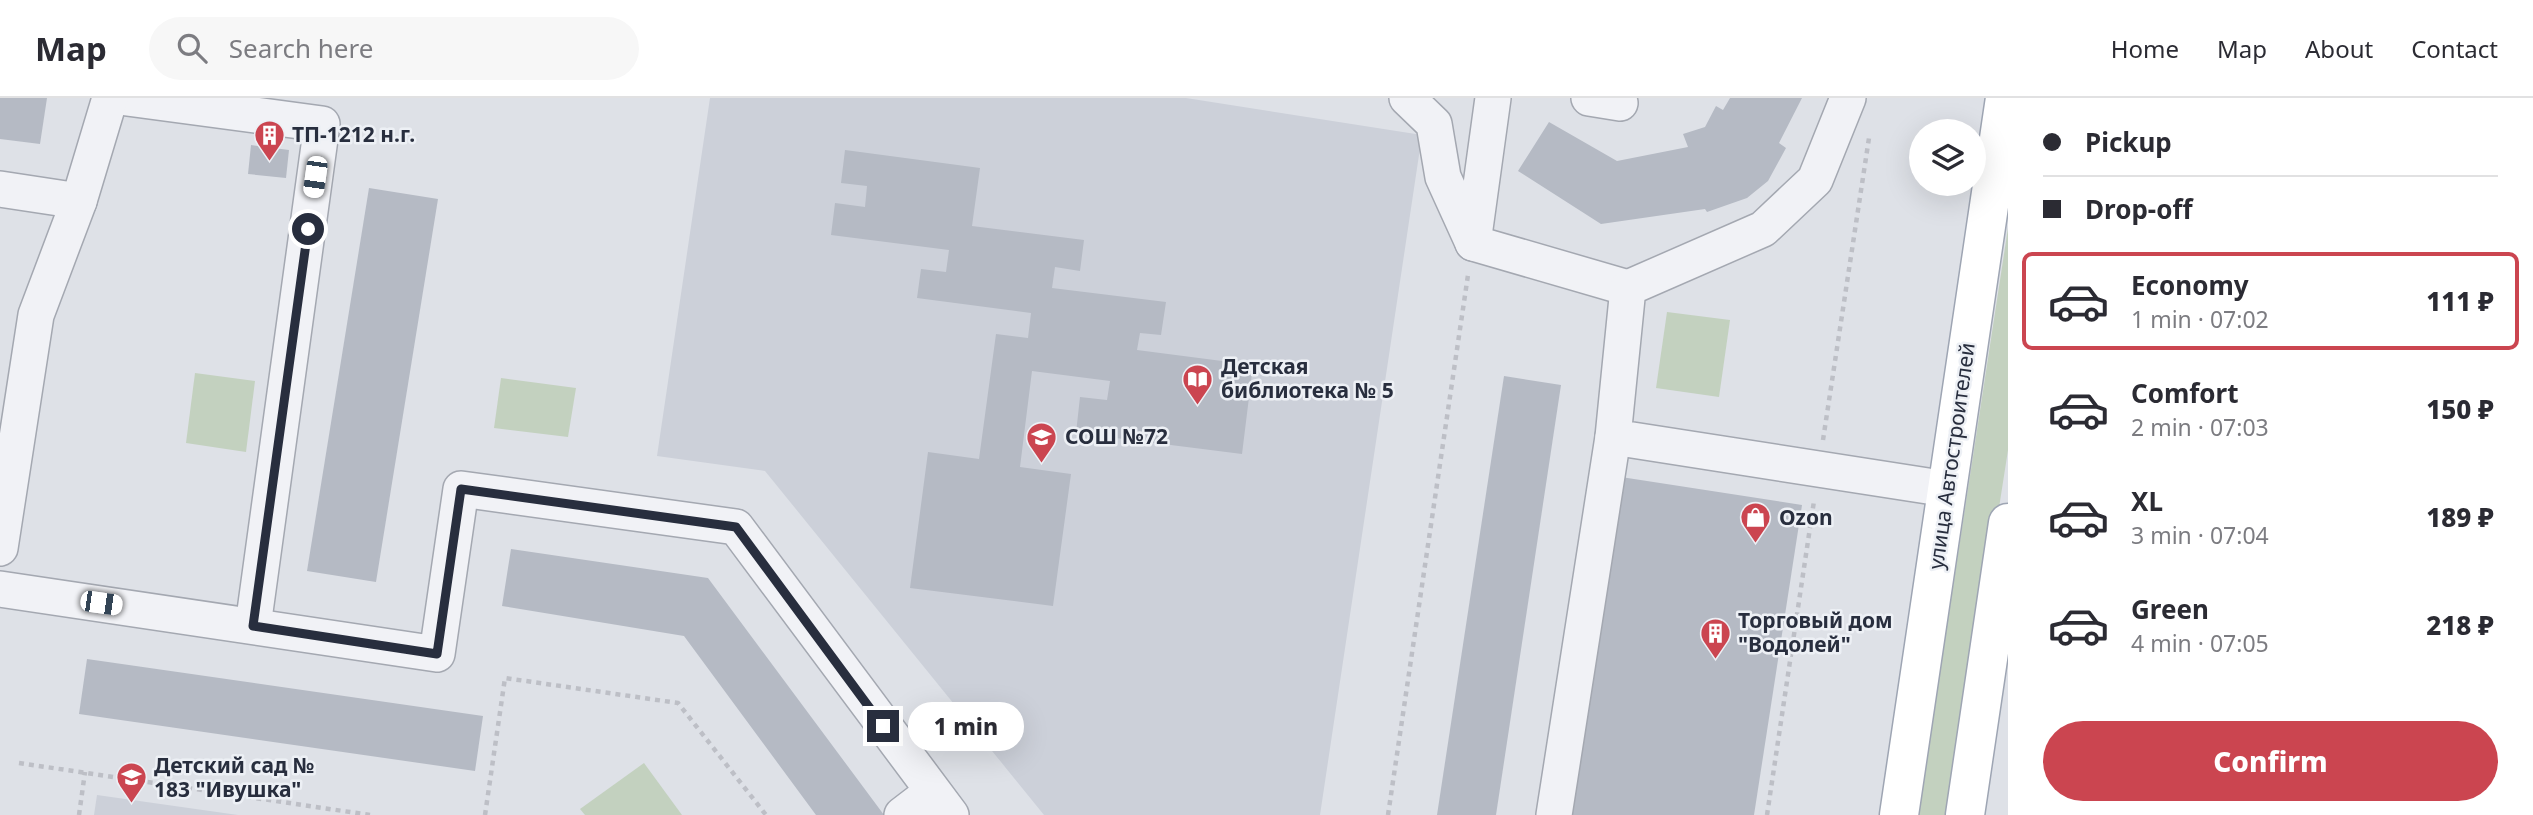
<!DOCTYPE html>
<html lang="en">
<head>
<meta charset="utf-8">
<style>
	body { margin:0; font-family:"Noto Sans",sans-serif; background:#f7f7f7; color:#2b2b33; height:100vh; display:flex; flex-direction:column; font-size:26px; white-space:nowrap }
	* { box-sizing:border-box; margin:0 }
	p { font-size:23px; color:#7c7c81 }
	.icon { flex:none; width:38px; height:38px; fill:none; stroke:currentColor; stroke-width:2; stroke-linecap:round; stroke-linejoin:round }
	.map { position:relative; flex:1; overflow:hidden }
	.drawer { display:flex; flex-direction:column; background:#fff; width:525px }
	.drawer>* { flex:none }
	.top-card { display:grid; align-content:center; height:154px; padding:0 35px; background:#fff }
	.controls { position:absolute; left:1909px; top:21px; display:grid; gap:14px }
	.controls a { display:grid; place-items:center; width:77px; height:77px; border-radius:50%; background:#fff; box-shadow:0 7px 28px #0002; font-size:35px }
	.end { position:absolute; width:32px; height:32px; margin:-16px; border:9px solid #282e3e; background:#fff; box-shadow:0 0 0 4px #fff }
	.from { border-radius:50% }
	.bubble { position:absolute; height:49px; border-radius:24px; background:#fff; box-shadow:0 7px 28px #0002; font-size:23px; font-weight:800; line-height:49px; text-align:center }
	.car { position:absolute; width:21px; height:42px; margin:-21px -10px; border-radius:9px; box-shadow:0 0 5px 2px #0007; background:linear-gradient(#fff 24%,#345 0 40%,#fff 0 76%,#345 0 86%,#fff 0) }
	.top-card b { display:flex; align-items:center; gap:24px; height:66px; font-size:26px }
	.top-card b+b { border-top:2px solid #e1e1e2 }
	.top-card i { width:18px; height:18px; background:#2b2b33 }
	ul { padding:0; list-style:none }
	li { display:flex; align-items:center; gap:21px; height:98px; margin:0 14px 10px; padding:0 21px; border:4px solid transparent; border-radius:10px }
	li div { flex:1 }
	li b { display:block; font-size:26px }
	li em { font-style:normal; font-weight:800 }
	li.on { border-color:#cb4550 }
	li>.icon { width:63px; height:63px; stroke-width:1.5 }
	.button { display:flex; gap:14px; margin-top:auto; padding:14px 35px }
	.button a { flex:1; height:80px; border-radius:42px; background:#cb4550; color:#fff; font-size:28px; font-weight:800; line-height:80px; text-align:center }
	header { display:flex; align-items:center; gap:42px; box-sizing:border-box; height:98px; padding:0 35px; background:#fff; border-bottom:2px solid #e1e1e2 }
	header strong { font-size:33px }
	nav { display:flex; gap:38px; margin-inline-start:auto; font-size:24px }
	.search { width:490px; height:63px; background:#f7f7f7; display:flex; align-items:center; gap:18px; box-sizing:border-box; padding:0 24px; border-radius:38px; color:#7c7c81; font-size:26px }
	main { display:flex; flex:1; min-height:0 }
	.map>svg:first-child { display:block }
	.built { fill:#ccd0d9 }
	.green { fill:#c3d1bf }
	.building { fill:#b5bac4 }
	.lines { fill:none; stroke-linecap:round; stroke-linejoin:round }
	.minor-casing { stroke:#a4a8b1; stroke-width:38 }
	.major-casing { stroke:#9ea5b3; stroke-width:41 }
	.path { stroke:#bdbfc6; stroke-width:4.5; stroke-dasharray:5 5; stroke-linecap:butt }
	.minor { stroke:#f1f2f6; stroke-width:35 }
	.major { stroke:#fff; stroke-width:38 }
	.route { stroke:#282e3e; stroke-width:9 }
	.labels { text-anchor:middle; stroke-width:5; stroke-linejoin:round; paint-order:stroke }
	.poi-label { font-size:21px; font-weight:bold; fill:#282e3e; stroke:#edf0f5; text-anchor:start }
	.street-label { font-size:21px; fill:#282e3e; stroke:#edf0f5 }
</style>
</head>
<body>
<header>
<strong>Map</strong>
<div class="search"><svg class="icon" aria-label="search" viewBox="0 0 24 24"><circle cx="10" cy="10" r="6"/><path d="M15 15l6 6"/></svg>Search here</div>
<nav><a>Home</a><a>Map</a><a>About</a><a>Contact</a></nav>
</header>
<main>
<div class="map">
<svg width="2008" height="717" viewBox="0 0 2008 717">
	<rect width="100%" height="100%" fill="#dee1e7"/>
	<g class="built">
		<path d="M710,0H1186L1422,37L1320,717H1044L765,373L657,358Z"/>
		<path d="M97,697L238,717H94Z"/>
	</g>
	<g class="green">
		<path d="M2008,130V352L1951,717H1918Z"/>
		<path d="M1667,214L1730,222L1719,299L1656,290Z"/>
		<path d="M195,275L255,283L246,354L186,345Z"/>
		<path d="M501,280L576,290L568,339L494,330Z"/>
		<path d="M644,665L682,717H585L580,711Z"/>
	</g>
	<g class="building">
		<path d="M0,0H47L40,46L0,41Z"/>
		<path d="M1730,0H1802L1779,45L1786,50L1768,83L1747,100L1707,114L1705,111L1601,126L1518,73L1549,24L1617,63L1688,49L1683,36L1705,29L1716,8L1723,12Z"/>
		<path d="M251,47L289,52L286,80L248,76Z"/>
		<path d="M845,52L980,70L972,128L1084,142L1080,173L1055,169L1052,190L1166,204L1161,237L1140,235L1137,252L1253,267L1242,356L1076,335L1080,299L1107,302L1110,283L1032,273L1020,369L1071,376L1053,508L910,490L928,354L979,361L996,236L1028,240L1031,215L917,200L921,171L946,174L949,152L831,137L835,105L865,109L867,88L841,85Z"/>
		<path d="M369,90L438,101L376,484L307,473Z"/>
		<path d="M1504,278L1561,287L1496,717H1437Z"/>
		<path d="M1621,379L1802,407L1754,717H1569Z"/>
		<path d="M511,451L708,480L884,717H816L684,538L502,508Z"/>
		<path d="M87,561L483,618L475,673L79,616Z"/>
	</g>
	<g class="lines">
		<defs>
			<g id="minor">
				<path d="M127,0L322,26L253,528"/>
				<path d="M1407,0L1434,26L1443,79L1473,145L1628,190"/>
				<path d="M1589,0L1620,5"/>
				<path d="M1848,0L1815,82L1763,131L1628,190L1613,339L1947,391"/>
				<path d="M0,91L79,103"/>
				<path d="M1473,145L1493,0"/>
				<path d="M0,450L36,217L79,103L110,0"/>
				<path d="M0,491L437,556L461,391L736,429L951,717"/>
				<path d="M902,717L932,694"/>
				<path d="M1554,717L1613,339"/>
			</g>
			<g id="major">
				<path d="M1899,717L2005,0"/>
				<path d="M1965,717L2008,425"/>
			</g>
		</defs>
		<use href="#minor" class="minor-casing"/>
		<use href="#major" class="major-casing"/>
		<g class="path">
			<path d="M1823,342L1869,40"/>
			<path d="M19,665L370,717"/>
			<path d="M79,717L85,674"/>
			<path d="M485,717L505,580L678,605L766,717"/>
			<path d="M1388,717L1468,177"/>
			<path d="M1767,717L1814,403"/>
		</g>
		<use href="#minor" class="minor"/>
		<use href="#major" class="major"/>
	</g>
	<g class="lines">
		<path class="route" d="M308,131L253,528L437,556L461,391L736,429L883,628"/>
	</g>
	<defs>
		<symbol id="building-pin" viewBox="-11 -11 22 30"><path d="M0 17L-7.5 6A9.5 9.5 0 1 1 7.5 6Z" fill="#cb4550" stroke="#edf0f5"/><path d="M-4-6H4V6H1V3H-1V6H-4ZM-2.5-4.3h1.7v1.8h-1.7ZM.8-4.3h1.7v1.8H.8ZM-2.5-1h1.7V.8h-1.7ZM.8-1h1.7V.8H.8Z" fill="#fff"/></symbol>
		<symbol id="library-pin" viewBox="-11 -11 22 30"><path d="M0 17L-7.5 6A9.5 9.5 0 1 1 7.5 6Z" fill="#cb4550" stroke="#edf0f5"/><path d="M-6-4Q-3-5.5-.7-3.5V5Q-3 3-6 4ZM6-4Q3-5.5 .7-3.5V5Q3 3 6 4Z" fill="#fff"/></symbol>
		<symbol id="school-pin" viewBox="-11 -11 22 30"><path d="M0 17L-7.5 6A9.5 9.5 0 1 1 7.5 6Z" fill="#cb4550" stroke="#edf0f5"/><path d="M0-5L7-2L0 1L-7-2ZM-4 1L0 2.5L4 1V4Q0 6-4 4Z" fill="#fff"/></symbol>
		<symbol id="shop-pin" viewBox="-11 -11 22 30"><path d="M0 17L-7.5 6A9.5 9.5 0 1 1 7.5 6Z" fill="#cb4550" stroke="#edf0f5"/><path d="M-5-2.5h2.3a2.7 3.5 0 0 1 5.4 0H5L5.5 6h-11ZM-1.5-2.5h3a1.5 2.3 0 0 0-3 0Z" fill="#fff"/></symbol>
	</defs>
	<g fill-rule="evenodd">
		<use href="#building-pin" x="252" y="20" width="35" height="47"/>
		<use href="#library-pin" x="1180" y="264" width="35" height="47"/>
		<use href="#school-pin" x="1024" y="322" width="35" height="47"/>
		<use href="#shop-pin" x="1738" y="402" width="35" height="47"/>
		<use href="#building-pin" x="1698" y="518" width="35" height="47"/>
		<use href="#school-pin" x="114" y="662" width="35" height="47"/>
	</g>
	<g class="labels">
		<g class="poi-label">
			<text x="292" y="44">ТП-1212 н.г.</text>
			<text x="1221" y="276">Детская<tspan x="1221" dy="24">библиотека № 5</tspan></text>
			<text x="1065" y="346">СОШ №72</text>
			<text x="1779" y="427">Ozon</text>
			<text x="1738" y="530">Торговый дом<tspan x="1738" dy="24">"Водолей"</tspan></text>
			<text x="154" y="675">Детский сад №<tspan x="154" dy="24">183 "Ивушка"</tspan></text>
		</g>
		<g class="street-label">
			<text transform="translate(1952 358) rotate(-82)" y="7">улица Автостроителей</text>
		</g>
	</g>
</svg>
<div class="controls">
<a><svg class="icon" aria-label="layers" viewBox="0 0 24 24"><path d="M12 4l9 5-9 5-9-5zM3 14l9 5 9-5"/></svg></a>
</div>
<i class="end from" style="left:308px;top:131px"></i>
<i class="end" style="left:883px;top:628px"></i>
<div class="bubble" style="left:908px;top:604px;width:116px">1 min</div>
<i class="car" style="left:315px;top:79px;rotate:188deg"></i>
<i class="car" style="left:101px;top:505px;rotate:98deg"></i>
</div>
<section class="drawer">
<div class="top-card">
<b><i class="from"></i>Pickup</b>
<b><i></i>Drop-off</b>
</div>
<ul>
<li class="on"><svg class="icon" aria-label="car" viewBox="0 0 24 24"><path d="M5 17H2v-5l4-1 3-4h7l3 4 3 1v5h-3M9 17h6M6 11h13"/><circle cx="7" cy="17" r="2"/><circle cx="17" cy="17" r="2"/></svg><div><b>Economy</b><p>1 min · 07:02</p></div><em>111 ₽</em></li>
<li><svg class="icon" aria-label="car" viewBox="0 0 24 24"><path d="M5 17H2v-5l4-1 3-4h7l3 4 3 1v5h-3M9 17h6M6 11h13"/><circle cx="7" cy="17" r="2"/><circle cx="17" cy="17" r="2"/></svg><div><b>Comfort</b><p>2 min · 07:03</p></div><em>150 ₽</em></li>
<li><svg class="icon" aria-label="car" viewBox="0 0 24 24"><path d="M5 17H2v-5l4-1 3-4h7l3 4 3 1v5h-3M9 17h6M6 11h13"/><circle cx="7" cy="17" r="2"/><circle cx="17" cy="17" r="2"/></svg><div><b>XL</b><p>3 min · 07:04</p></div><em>189 ₽</em></li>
<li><svg class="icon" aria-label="car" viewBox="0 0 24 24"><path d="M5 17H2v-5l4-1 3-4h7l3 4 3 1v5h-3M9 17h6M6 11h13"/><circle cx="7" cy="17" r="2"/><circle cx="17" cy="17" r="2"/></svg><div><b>Green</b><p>4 min · 07:05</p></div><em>218 ₽</em></li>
</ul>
<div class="button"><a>Confirm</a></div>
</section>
</main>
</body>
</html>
